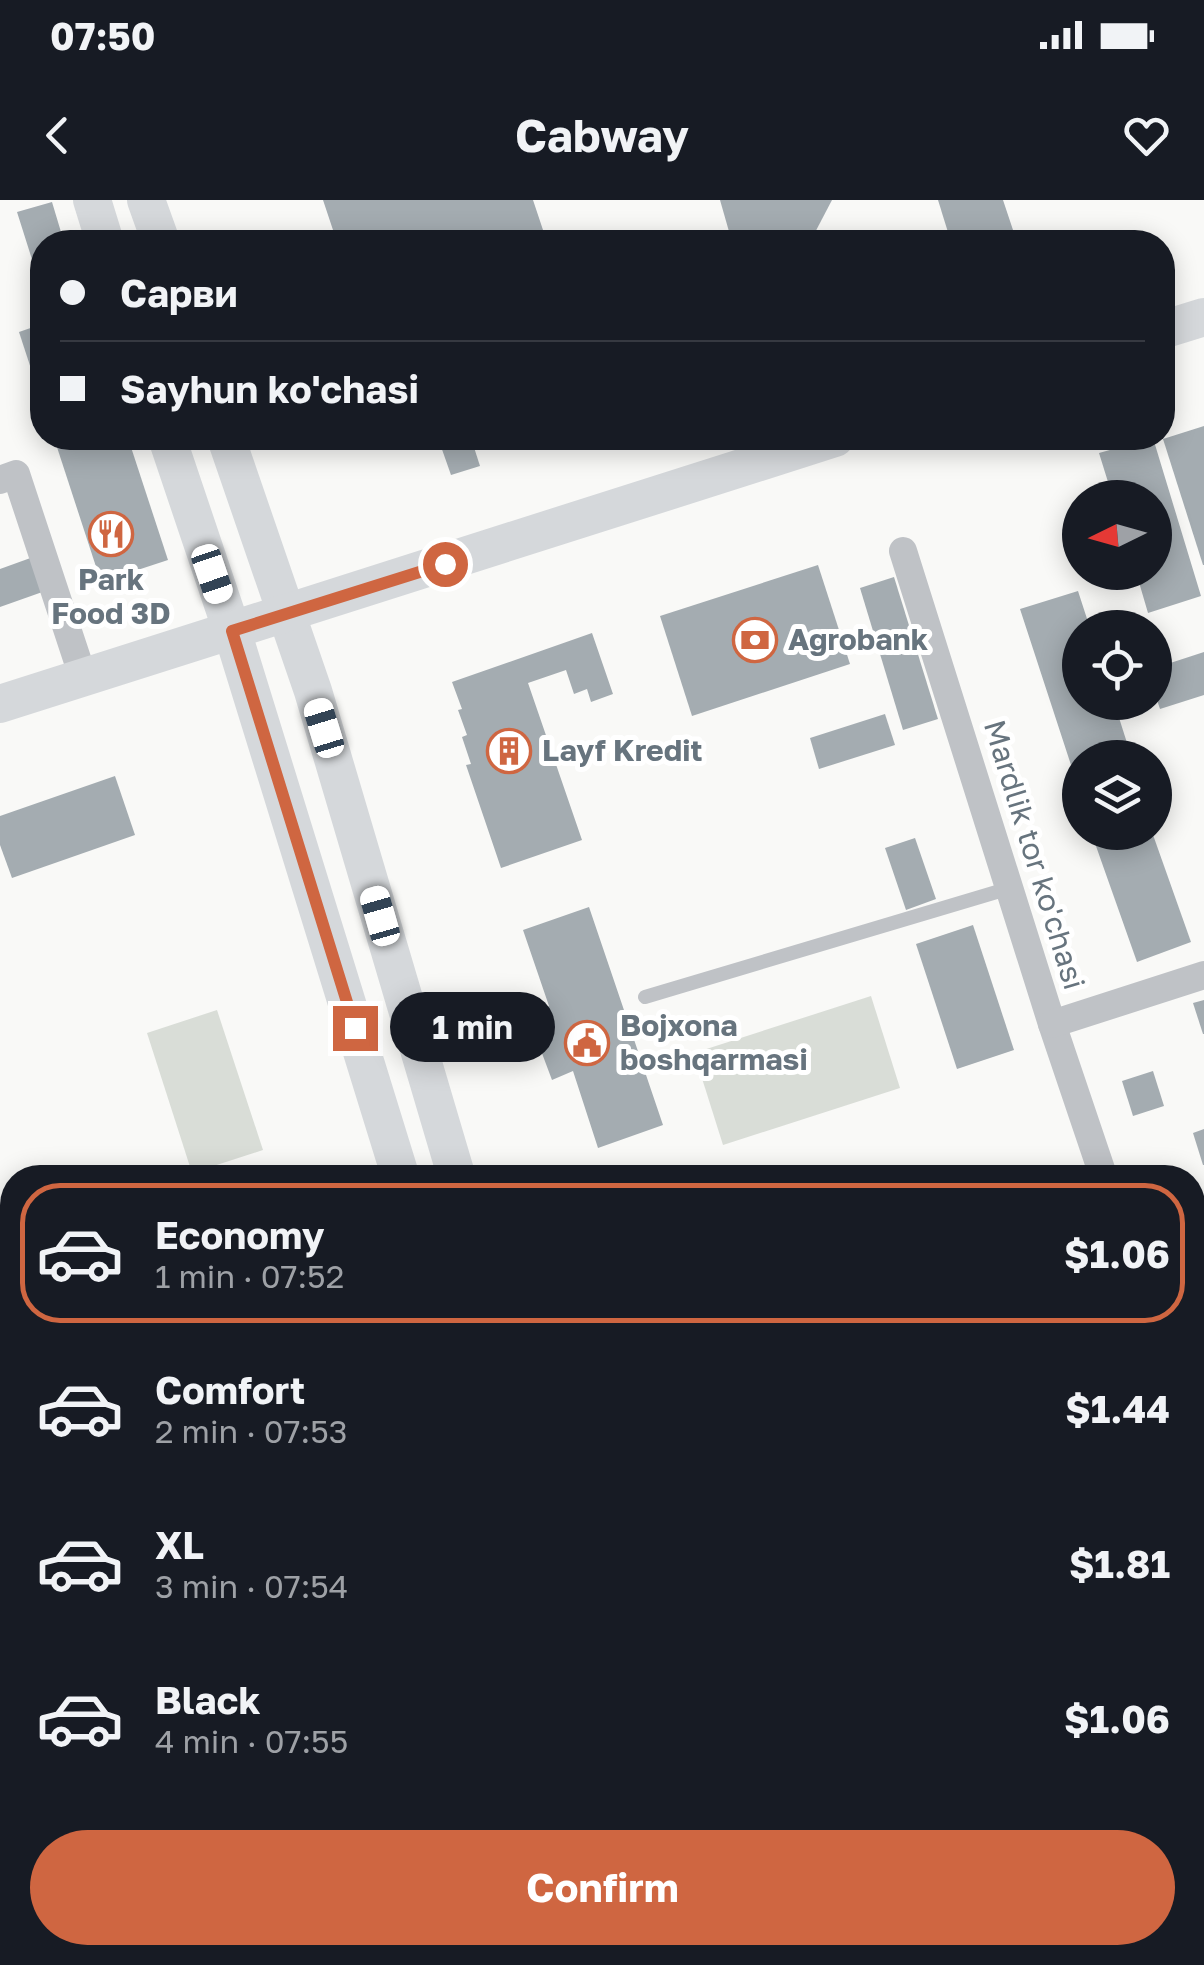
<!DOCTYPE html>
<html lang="en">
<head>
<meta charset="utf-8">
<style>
	body { margin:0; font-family:"Golos Text",sans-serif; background:#20242c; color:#f1f3f6; height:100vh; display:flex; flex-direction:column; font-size:38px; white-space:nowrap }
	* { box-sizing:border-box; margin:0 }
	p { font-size:32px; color:#9ea1a6 }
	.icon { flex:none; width:55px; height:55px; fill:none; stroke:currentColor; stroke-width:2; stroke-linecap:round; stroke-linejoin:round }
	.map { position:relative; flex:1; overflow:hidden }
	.side { position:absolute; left:0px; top:965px; width:1205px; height:800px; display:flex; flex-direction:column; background:#171b24; border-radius:40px 40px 0 0; box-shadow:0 5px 25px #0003 }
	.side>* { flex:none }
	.top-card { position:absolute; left:30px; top:30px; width:1145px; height:220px; border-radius:40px; box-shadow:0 5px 25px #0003; display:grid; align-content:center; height:220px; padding:0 30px; background:#171b24 }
	.needle { width:65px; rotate:265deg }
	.tools { position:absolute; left:1062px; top:280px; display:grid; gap:20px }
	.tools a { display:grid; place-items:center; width:110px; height:110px; border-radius:50%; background:#171b24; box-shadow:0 5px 25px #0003; font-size:50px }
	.end { position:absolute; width:45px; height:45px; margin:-22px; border:12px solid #cf6641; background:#fff; box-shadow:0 0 0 5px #fff }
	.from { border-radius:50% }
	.bubble { position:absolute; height:70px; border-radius:35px; background:#171b24; box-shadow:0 5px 25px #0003; font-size:32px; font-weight:700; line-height:70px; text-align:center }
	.car { position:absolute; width:30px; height:60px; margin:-30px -15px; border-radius:12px; box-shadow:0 0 8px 2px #0007; background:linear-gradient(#fff 24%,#345 0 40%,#fff 0 76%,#345 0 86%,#fff 0) }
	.top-card b { display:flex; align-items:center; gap:35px; height:95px; font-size:38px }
	.top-card b+b { border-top:2px solid #363941 }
	.top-card i { width:25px; height:25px; background:#f1f3f6 }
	ul { padding:18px 0 0; list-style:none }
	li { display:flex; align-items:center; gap:30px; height:140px; margin:0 20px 15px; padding:0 10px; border:5px solid transparent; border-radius:40px }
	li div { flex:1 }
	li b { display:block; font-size:38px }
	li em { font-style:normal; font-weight:700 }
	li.on { border-color:#cf6641 }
	li>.icon { width:90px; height:90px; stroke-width:1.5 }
	.button { display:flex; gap:20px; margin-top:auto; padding:20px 30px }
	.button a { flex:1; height:115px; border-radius:60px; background:#cf6641; color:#fff; font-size:40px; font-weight:700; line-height:115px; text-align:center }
	.status { display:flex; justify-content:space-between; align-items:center; height:70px; padding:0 50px; background:#171b24; direction:ltr }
	.status svg { height:28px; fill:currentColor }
	header { display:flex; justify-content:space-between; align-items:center; height:130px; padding:0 30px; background:#171b24; font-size:45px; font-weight:700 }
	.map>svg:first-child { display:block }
	.green { fill:#d9ddd7 }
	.building { fill:#a4acb1 }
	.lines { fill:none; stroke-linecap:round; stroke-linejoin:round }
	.lane { stroke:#bfc2c6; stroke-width:14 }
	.street { stroke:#bfc2c6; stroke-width:28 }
	.secondary { stroke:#d5d8db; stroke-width:38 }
	.route { stroke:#cf6641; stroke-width:12 }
	.labels { text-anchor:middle; stroke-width:10; stroke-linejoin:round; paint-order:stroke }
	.poi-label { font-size:30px; font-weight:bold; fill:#67747e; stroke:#fff; text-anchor:start }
	.street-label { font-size:30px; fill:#67747e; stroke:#fff }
</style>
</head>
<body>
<div class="status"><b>07:50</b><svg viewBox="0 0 49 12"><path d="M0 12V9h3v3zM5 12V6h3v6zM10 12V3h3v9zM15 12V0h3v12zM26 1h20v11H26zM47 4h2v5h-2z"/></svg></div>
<header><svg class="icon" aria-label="back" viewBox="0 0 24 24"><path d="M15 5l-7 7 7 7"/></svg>Cabway<svg class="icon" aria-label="heart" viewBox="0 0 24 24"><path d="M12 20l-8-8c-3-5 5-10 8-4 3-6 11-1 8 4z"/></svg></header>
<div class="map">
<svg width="1204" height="1765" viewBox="0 0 1204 1765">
	<rect width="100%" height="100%" fill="#f9f9f7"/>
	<g class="green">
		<path d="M871,796L900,888L723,945L694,853Z"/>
		<path d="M217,810L263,950L192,973L147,833Z"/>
	</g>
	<g class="building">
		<path d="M323,0H533L547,42H337Z"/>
		<path d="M720,0H832L810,42H732Z"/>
		<path d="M938,0H1003L1017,42H951Z"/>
		<path d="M52,2L64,42H42V91L17,12Z"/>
		<path d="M42,124V178L35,181L19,132Z"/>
		<path d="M1204,226V365H1203L1163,239Z"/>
		<path d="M54,238H128L168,360L101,382Z"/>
		<path d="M438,238H471L480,266L451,275Z"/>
		<path d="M1153,238L1201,396L1148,413L1136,372H1155V298H1113L1099,253Z"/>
		<path d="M36,356L48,390L0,407V369Z"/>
		<path d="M818,365L850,464L692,516L660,416Z"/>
		<path d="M894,377L938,519L903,530L860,388Z"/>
		<path d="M1078,391L1090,428H1080V502H1114L1128,546L1093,558H1080V562L1071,565L1020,409Z"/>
		<path d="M592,433L613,494L591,502L587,489L574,494L566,470L528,483L582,640L501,668L466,565L471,564L462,537L467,535L458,510L462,509L452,482Z"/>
		<path d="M1204,452V495L1160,509L1155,494V468Z"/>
		<path d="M885,514L895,545L819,569L810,538Z"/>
		<path d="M115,576L135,635L12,678L0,645V616Z"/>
		<path d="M1091,632H1152L1191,742L1137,762Z"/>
		<path d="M915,638L936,699L906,710L885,648Z"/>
		<path d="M589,707L663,925L598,948L573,871L552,880L528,816L549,806L523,730Z"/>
		<path d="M973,725L1014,850L957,869L916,744Z"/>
		<path d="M1204,800V834H1203L1193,803Z"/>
		<path d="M1153,871L1164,906L1133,916L1122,881Z"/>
		<path d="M1204,929V965H1203L1193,933Z"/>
		<path d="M12,1100V1161L0,1165V1104Z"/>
		<path d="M1204,1238V1308L1192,1312V1242Z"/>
		<path d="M1204,1651V1719L1200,1721L1192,1698V1655Z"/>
		<path d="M326,1752H331L334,1765H283Z"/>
		<path d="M400,1752H445L448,1762L439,1765H404Z"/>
		<path d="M812,1752H874L878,1765H816Z"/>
		<path d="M991,1752H1080V1753L1043,1765H995Z"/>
	</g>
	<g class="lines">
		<path class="lane" d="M645,797L1010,688"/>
		<g class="street">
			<path d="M0,280L16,274L83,477"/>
			<path d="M903,351L1052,824L1104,978"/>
			<path d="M1052,824L1204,775"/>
			<path d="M0,1051L12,1047"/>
			<path d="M0,1654L12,1697"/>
			<path d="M29,1752L33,1765"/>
		</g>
		<g class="secondary">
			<path d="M92,0L105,42"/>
			<path d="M146,0L161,42"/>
			<path d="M1162,130L1204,117"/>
			<path d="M167,238L232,431L401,978"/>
			<path d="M226,238L313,491L457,978"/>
			<path d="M0,504L835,238"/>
			<path d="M1192,1101L1204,1098"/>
			<path d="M0,1482L12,1479"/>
			<path d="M643,1752L646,1765"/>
			<path d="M695,1752L699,1765"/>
		</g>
	</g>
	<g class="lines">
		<path class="route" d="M355,828L232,431L445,364"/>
	</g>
	<defs>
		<symbol id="restaurant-ring" viewBox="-11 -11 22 22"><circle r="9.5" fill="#fff" stroke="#cf6641" stroke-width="1.5"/><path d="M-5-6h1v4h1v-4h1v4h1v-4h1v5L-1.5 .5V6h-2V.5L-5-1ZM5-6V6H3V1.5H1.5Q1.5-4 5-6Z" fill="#cf6641"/></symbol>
		<symbol id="bank-ring" viewBox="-11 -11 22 22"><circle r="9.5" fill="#fff" stroke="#cf6641" stroke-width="1.5"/><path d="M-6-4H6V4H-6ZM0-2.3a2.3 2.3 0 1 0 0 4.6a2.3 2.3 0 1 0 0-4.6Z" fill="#cf6641"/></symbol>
		<symbol id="building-ring" viewBox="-11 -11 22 22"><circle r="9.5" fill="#fff" stroke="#cf6641" stroke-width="1.5"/><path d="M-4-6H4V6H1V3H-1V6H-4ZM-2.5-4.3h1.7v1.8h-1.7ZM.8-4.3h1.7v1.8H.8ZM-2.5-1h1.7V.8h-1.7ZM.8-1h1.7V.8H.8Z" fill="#cf6641"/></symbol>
		<symbol id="civic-ring" viewBox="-11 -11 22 22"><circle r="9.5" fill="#fff" stroke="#cf6641" stroke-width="1.5"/><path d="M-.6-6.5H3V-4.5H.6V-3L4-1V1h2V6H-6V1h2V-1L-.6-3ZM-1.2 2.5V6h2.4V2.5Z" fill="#cf6641"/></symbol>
	</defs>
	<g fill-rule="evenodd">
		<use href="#restaurant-ring" x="86" y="309" width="50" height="50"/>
		<use href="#bank-ring" x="730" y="415" width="50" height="50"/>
		<use href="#building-ring" x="484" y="526" width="50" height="50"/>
		<use href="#civic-ring" x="562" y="818" width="50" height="50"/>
	</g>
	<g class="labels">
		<g class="poi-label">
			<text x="111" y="390" text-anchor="middle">Park<tspan x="111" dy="34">Food 3D</tspan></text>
			<text x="788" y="450">Agrobank</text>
			<text x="542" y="561">Layf Kredit</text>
			<text x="620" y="836">Bojxona<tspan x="620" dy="34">boshqarmasi</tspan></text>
		</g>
		<g class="street-label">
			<text transform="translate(1034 655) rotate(73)" y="10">Mardlik tor ko'chasi</text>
		</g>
	</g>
</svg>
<div class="tools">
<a><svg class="needle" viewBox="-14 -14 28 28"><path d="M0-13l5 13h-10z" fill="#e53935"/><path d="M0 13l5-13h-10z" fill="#9ea1a6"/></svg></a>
<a><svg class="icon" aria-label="locate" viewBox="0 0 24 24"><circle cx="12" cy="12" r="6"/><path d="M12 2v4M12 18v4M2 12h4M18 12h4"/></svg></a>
<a><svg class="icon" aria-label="layers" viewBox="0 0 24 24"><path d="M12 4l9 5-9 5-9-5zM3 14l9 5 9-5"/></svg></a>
</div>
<i class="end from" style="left:445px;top:364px"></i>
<i class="end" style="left:355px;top:828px"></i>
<div class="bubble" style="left:390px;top:792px;width:165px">1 min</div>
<i class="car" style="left:212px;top:374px;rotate:161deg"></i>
<i class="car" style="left:324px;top:528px;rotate:343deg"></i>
<i class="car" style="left:380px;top:716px;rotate:344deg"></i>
<div class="top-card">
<b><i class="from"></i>Сарви</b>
<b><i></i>Sayhun ko'chasi</b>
</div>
<section class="side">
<ul>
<li class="on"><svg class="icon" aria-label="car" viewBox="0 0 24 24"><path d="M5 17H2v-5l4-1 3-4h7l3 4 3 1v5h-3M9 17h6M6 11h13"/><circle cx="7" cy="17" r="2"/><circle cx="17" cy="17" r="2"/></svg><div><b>Economy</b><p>1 min · 07:52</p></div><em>$1.06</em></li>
<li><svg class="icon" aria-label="car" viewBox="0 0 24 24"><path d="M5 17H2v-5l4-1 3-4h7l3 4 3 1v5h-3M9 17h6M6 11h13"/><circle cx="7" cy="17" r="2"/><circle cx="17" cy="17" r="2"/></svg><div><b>Comfort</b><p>2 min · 07:53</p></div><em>$1.44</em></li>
<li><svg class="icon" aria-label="car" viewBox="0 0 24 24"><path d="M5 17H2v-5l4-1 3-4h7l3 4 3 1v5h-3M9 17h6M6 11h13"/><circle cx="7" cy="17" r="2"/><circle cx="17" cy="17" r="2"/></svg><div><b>XL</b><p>3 min · 07:54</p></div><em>$1.81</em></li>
<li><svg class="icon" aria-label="car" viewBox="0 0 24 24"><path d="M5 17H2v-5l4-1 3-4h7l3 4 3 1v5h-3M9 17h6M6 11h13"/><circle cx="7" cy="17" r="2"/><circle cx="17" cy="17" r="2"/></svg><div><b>Black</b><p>4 min · 07:55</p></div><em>$1.06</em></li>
</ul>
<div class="button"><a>Confirm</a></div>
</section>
</div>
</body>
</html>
